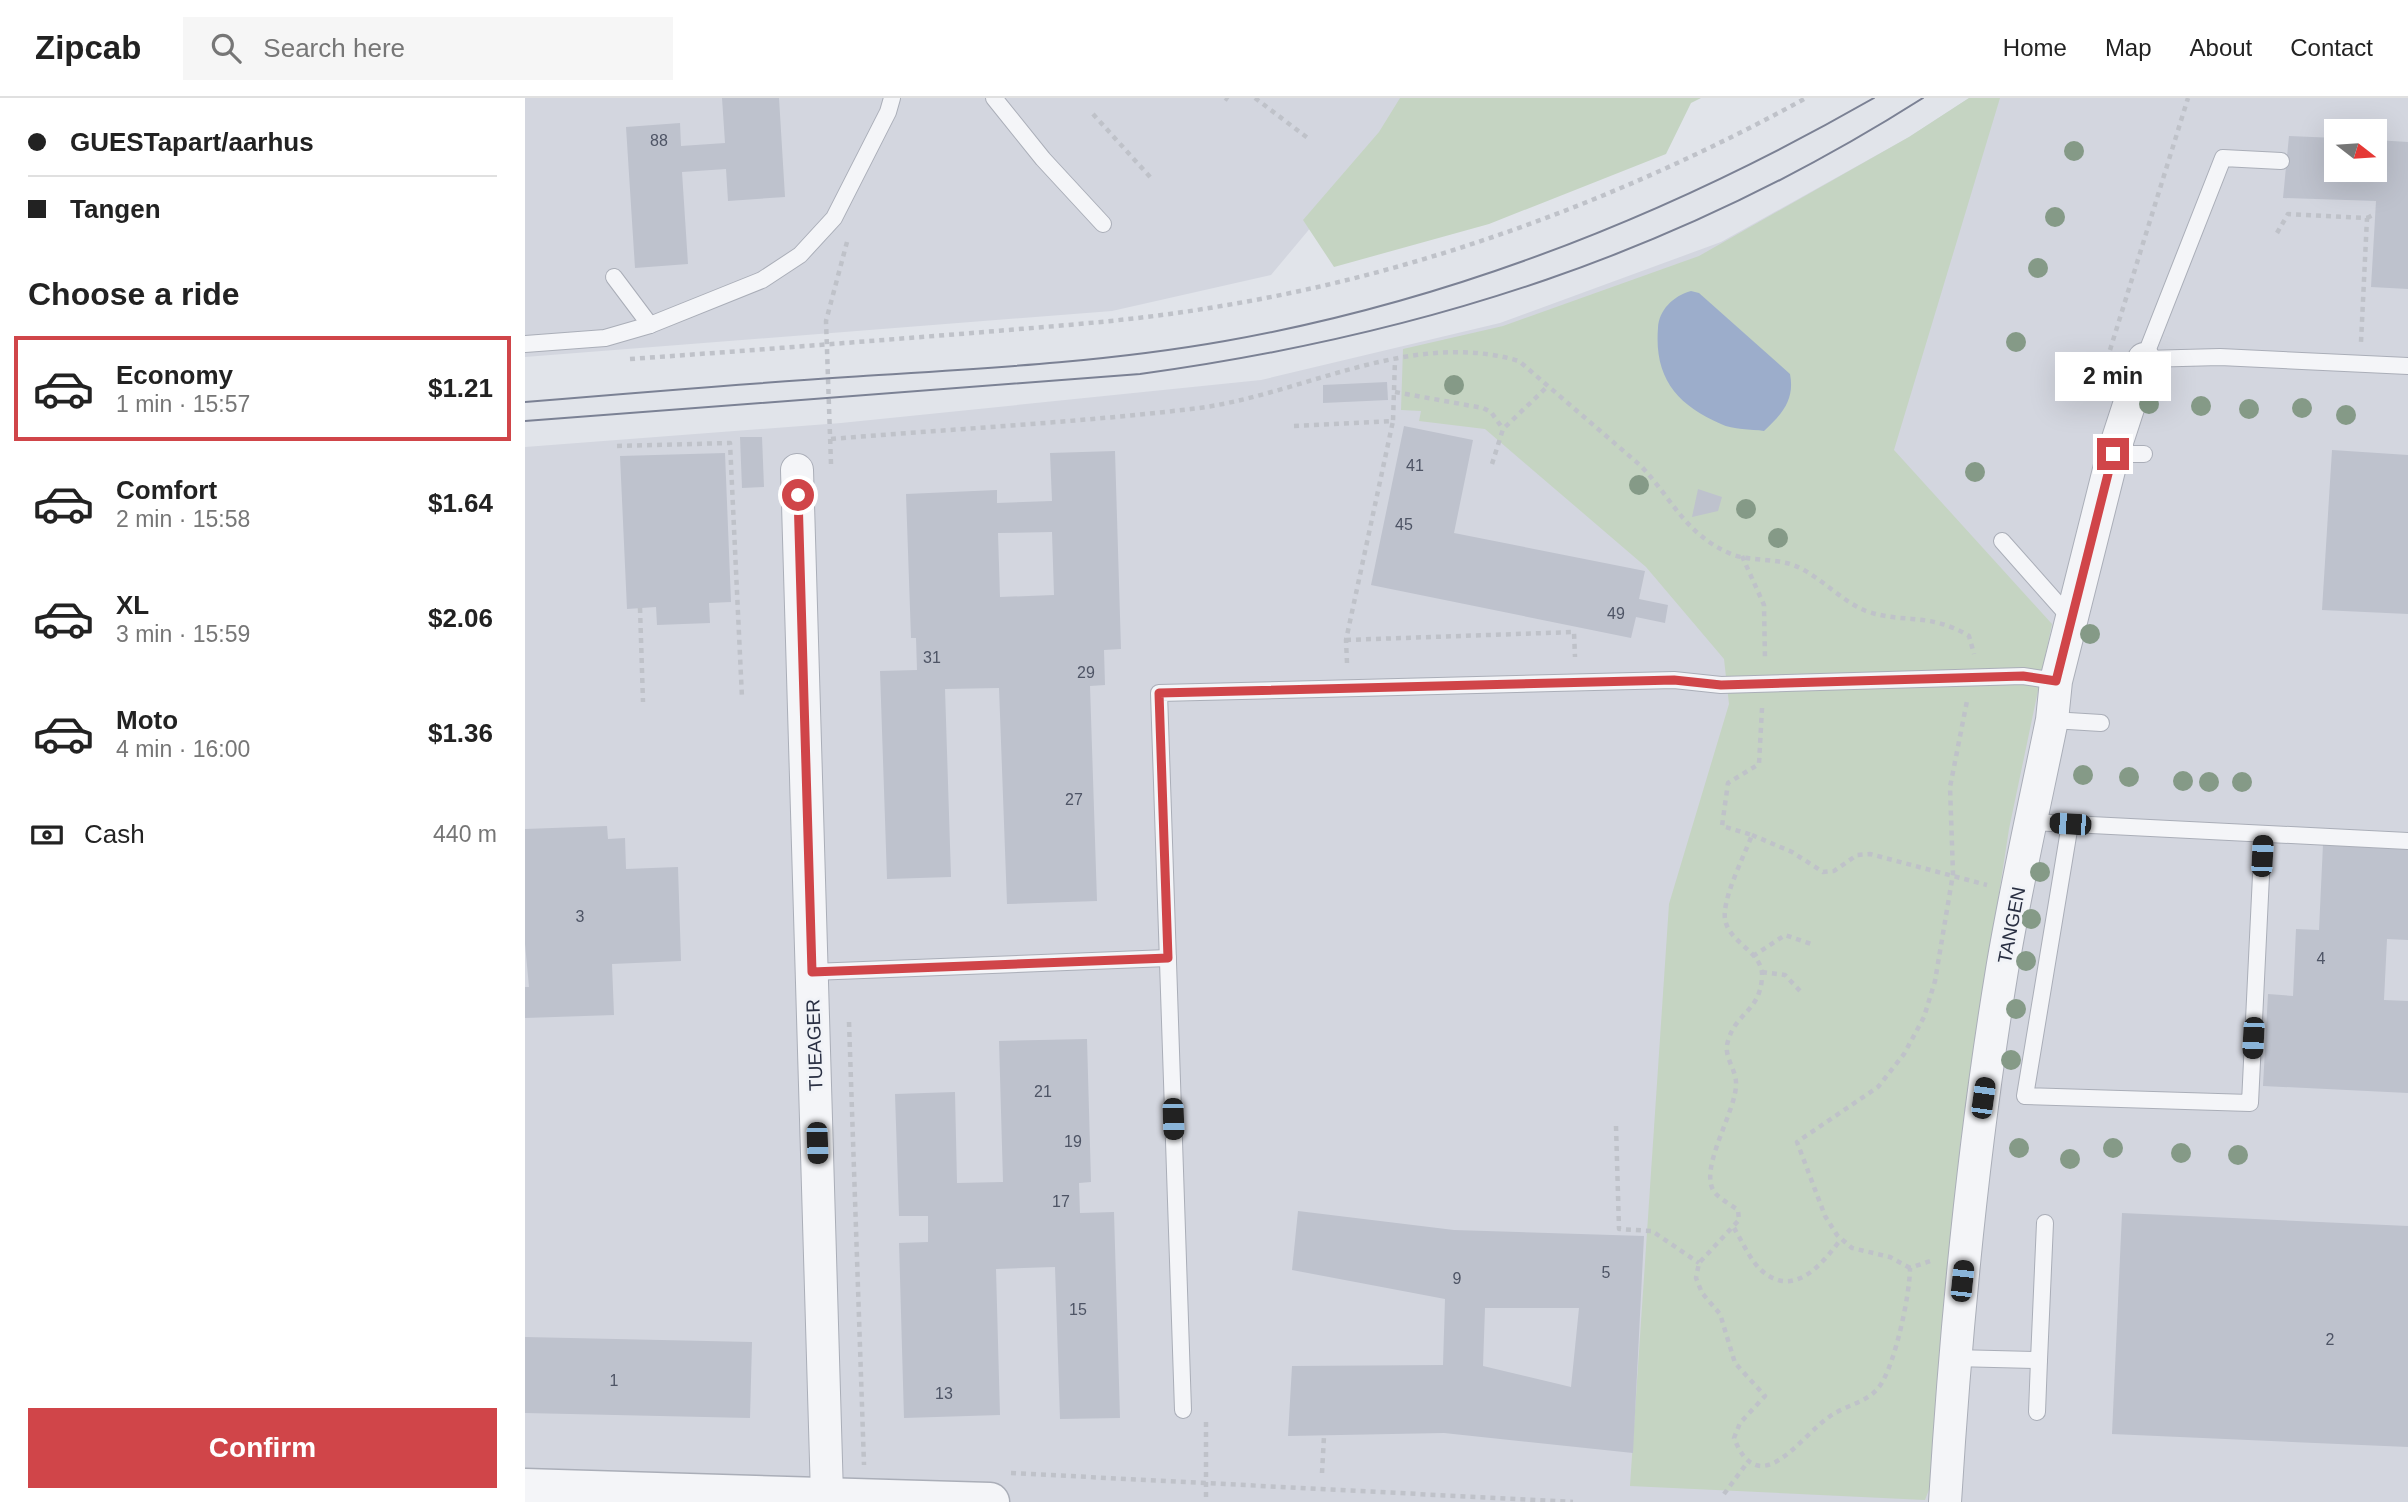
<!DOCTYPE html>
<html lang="en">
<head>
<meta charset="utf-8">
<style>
	body { margin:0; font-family:Helvetica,sans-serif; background:#f6f6f6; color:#222; height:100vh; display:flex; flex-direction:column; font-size:26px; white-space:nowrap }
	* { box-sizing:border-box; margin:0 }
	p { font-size:23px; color:#767676 }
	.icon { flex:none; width:38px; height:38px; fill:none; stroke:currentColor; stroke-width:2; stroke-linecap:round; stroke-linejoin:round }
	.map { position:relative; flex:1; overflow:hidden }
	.side { display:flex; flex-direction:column; background:#fff; width:525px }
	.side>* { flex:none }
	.hud { display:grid; align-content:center; height:154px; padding:0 28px; background:#fff }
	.needle { width:46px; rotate:107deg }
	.buttons { position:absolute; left:1799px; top:21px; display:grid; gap:14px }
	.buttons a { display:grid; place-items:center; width:63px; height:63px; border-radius:0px; background:#fff; box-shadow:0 7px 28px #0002; font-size:35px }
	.end { position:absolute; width:32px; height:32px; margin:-16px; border:9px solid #d04549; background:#fff; box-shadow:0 0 0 4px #fff }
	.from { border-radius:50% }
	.bubble { position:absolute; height:49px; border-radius:0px; background:#fff; box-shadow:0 7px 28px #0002; font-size:23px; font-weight:600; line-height:49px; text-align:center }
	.car { position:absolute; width:21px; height:42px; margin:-21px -10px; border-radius:9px; box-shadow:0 0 5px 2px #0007; background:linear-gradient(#222 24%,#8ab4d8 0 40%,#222 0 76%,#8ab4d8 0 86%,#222 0) }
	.hud b { display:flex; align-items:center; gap:24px; height:66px; font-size:26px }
	.hud b+b { border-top:2px solid #e0e0e0 }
	.hud i { width:18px; height:18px; background:#222 }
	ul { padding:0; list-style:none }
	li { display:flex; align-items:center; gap:21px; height:105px; margin:0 14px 10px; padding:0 14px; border:4px solid transparent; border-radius:0px }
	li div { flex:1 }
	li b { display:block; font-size:26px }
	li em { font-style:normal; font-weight:600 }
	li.on { border-color:#d04549 }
	li>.icon { width:63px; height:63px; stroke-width:1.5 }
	h2 { padding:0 28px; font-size:32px; line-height:84px }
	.pay { display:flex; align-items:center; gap:18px; height:77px; padding:0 28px; font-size:26px }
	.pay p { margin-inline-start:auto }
	.primary-button { display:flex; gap:14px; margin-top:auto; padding:14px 28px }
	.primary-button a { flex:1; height:80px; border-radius:0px; background:#d04549; color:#fff; font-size:28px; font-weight:600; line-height:80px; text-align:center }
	header { display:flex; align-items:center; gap:42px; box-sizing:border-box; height:98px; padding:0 35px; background:#fff; border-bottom:2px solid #e0e0e0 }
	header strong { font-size:33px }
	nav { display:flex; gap:38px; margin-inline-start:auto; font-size:24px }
	.search { width:490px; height:63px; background:#f6f6f6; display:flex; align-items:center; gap:18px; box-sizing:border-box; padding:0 24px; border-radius:0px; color:#767676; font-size:26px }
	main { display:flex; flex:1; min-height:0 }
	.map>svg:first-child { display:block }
	.built { fill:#d3d6df; fill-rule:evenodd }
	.green { fill:#c5d4c2 }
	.water { fill:#9cadcb }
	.building { fill:#bec2cd; fill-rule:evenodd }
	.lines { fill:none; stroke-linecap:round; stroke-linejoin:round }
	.service-casing { stroke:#aaaeb8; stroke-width:18 }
	.minor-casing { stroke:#aaaeb8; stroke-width:34 }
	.tertiary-casing { stroke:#aaaeb8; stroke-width:41 }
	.path { stroke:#bfc2c9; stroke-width:4.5; stroke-dasharray:5 5; stroke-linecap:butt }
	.service { stroke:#f4f5f8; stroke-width:16 }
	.minor { stroke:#f4f5f8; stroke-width:32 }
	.tertiary { stroke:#f4f5f8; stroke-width:38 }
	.tram { stroke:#7b8194; stroke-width:2 }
	.tree { fill:#859a87 }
	.route { stroke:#d04549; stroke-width:9 }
	.labels { text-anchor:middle; stroke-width:6; stroke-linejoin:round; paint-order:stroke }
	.number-label { font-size:16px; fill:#4e5465 }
	.street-label { font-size:19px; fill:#292f42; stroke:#f1f3f7 }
</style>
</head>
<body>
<header>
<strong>Zipcab</strong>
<div class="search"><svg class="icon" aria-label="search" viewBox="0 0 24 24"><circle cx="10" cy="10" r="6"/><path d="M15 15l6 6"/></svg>Search here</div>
<nav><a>Home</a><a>Map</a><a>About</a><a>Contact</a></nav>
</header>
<main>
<section class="side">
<div class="hud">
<b><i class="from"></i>GUESTapart/aarhus</b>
<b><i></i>Tangen</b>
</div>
<h2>Choose a ride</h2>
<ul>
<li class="on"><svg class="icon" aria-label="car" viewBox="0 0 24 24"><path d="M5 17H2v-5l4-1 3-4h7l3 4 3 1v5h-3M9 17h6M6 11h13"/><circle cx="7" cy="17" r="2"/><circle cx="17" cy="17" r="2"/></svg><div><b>Economy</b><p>1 min · 15:57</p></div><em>$1.21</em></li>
<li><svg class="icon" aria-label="car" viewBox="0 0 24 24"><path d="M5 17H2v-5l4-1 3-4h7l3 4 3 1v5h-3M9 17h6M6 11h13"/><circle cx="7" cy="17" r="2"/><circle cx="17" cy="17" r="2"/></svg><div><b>Comfort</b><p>2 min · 15:58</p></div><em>$1.64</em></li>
<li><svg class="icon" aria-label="car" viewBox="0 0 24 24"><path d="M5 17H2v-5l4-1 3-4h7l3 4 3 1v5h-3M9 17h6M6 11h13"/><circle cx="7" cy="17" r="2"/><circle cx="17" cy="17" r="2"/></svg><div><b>XL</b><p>3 min · 15:59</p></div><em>$2.06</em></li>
<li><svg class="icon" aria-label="car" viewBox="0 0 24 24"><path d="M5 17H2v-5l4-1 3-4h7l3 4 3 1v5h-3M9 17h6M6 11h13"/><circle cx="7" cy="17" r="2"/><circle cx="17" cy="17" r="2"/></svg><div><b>Moto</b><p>4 min · 16:00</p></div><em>$1.36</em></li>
</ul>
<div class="pay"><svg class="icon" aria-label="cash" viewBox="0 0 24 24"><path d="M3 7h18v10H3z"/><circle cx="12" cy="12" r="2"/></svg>Cash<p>440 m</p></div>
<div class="primary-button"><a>Confirm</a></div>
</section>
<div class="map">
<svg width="1883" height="1404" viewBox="0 0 1883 1404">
	<rect width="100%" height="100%" fill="#e1e4ea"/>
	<g class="built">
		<path d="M0,0H883L858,43L746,177L587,213L0,259Z"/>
		<path d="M1444,0H1883V1404H0V349L316,325L736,282L975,225L1196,144L1384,39ZM1811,33H1850V72H1811Z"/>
	</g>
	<g class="green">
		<path d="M875,0H1176L1166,5L1141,56L964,126L809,169L778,122L854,34Z"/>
		<path d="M1444,0H1475L1369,352L1527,526L1484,731L1435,1047L1405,1389L1400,1402L1105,1388L1144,806L1204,606L1199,561L1121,469L960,331L894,323L896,313L876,312L878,251L978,228L1174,158L1384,39Z"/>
	</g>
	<path class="water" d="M1166,193L1174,195L1265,276C1270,302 1257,316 1239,333C1226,331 1208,332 1196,326C1152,307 1129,280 1133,230C1134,212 1148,198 1166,193Z"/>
	<g class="building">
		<path d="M197,0H254L260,99L203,103L201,71L157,74L163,166L110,170L101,29L155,25L156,48L200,45Z"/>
		<path d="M1764,38L1811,40V72H1850V42L1883,44V191L1846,189L1851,103L1758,100Z"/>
		<path d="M862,284L863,302L798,305V287Z"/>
		<path d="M879,328L948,342L929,435L1120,473L1114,501L1143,507L1140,525L1111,519L1106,540L846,487Z"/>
		<path d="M215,339H237L239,389L217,390Z"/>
		<path d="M1807,352L1883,357V516L1797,512Z"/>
		<path d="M590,353L596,551L579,552L580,587L565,588L572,803L482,806L474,590L420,591L426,779L362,781L355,573L392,572L391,540H386L381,396L472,392V405L527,403L525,355ZM527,434L529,497L475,499L473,435Z"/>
		<path d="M200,355L206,504L184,505L185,525L132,527L131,509L102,511L95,358Z"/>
		<path d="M1173,391L1197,399L1193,413L1167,419Z"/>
		<path d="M82,728L83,741L100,740L101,771L153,769L156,863L87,866L89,917L0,920V889H4L0,846V731Z"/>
		<path d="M1798,746L1883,751V842L1862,841L1859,902L1883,903V995L1738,988L1743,896L1768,898L1771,831L1794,832Z"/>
		<path d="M562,941L566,1084L554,1085L555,1115L589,1114L595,1320L535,1321L530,1169L471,1171L475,1317L379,1320L374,1145L403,1144V1118H374L370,996L430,994L432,1085L478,1084L474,943Z"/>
		<path d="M773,1113L929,1132L1119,1138L1108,1355L919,1335L763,1338L767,1268L918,1267L920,1201L767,1172ZM960,1210H1054L1046,1289L958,1268Z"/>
		<path d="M1597,1115L1883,1128V1349L1587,1336Z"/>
		<path d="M0,1239L227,1244L225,1320L0,1315Z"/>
	</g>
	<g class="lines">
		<defs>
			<g id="service">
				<path d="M469,0L518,61L578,126"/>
				<path d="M1756,63L1698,60L1619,261L1695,259L1883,268"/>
				<path d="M89,179L125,227"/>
				<path d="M0,246L80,240L125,227L237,182L275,157L309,120L363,14L367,0"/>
				<path d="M1588,356H1619"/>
				<path d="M1477,443L1547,522"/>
				<path d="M1527,622L1576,625"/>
				<path d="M1506,724L1883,743"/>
				<path d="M1545,726L1500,998L1725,1005L1738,736"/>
				<path d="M287,874L643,860"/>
				<path d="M1429,1260L1514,1262L1520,1125"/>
				<path d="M658,1312L634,595L1149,582L1196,587L1498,578L1531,583"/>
				<path d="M1512,1314L1514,1262"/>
			</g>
			<g id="minor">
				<path d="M272,372L302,1397"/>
				<path d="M1420,1404C1431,1226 1448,1048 1477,872C1491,788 1510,705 1527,622L1531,583L1588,356L1619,261"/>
			</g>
			<path id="tertiary" d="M0,1390L465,1404"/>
		</defs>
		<use href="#service" class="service-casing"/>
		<use href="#minor" class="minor-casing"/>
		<use href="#tertiary" class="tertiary-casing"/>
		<g class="path">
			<path d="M700,0L703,2"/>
			<path d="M730,0L784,41"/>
			<path d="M568,16L626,80"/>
			<path d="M1842,120L1850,116"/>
			<path d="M1752,135L1763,116L1842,120L1836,244"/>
			<path d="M1585,252L1663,0"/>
			<path d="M105,261C219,253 333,244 447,235C528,228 609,223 690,209C896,176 1099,100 1281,0"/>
			<path d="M870,294L958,310L966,314L978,331"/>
			<path d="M769,328L868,323L870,262"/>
			<path d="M306,341C426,331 547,325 666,311C774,299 884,230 994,263L1116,368C1148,402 1160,436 1206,456C1229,465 1255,458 1279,472C1300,484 1319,504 1341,513C1378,526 1405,514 1444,538L1449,556"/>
			<path d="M92,348L205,345L217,600"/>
			<path d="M306,366L301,223L322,144"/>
			<path d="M967,366L978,331L1023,288"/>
			<path d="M1217,458L1239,507L1240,562"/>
			<path d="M115,510L118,604"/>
			<path d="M821,542L1049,534L1050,559"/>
			<path d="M822,565L821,542L868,323"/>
			<path d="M1237,610L1234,666L1203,685L1197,728L1227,737C1219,758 1202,791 1200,813C1196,844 1239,851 1237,879C1235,914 1211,914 1203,943C1198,958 1210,969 1211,984C1213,1012 1170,1074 1191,1096C1197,1102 1206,1107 1213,1112L1214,1122L1174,1165L1171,1180L1177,1195L1195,1216L1210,1265L1240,1298L1215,1325L1209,1340C1234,1404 1273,1341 1304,1319C1320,1307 1342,1305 1354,1289C1370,1268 1385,1196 1385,1170L1408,1162"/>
			<path d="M1227,737L1267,754L1298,774L1309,773L1332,757L1345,756L1462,787"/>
			<path d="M1228,858L1260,837L1289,847"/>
			<path d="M1237,874L1260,877L1276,894"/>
			<path d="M324,924L339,1367"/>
			<path d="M1091,1028L1094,1131L1127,1133L1174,1165"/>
			<path d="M1209,1130C1217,1143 1225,1162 1236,1172C1269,1202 1298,1165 1316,1141"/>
			<path d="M1385,1170L1365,1159L1327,1150L1312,1137L1300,1118L1272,1044L1353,989L1379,956L1399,919L1410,883L1428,776L1425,689L1442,603"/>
			<path d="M681,1324V1404"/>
			<path d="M486,1375L1048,1404"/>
			<path d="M797,1375L799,1338"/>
			<path d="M1199,1396L1222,1365"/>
		</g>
		<use href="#service" class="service"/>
		<use href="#minor" class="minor"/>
		<use href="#tertiary" class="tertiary"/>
		<g class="tram">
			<path d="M0,304C107,295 215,286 323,279C448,271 576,265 700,243C931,202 1146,116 1349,0"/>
			<path d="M0,323L615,276C900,237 1154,155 1398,0"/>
		</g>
	</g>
	<g class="tree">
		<circle cx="1549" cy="53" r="10"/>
		<circle cx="1530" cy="119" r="10"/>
		<circle cx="1513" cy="170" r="10"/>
		<circle cx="1491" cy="244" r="10"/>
		<circle cx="929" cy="287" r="10"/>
		<circle cx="1624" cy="306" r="10"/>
		<circle cx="1676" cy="308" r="10"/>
		<circle cx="1777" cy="310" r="10"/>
		<circle cx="1724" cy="311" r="10"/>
		<circle cx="1821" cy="317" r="10"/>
		<circle cx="1450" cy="374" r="10"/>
		<circle cx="1114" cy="387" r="10"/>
		<circle cx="1221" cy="411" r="10"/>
		<circle cx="1253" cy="440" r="10"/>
		<circle cx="1565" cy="536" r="10"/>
		<circle cx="1558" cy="677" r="10"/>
		<circle cx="1604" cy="679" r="10"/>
		<circle cx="1658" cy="683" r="10"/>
		<circle cx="1684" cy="684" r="10"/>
		<circle cx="1717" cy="684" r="10"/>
		<circle cx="1515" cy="774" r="10"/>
		<circle cx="1506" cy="821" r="10"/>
		<circle cx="1501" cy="863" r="10"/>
		<circle cx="1491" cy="911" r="10"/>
		<circle cx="1486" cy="962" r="10"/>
		<circle cx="1494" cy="1050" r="10"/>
		<circle cx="1588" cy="1050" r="10"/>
		<circle cx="1656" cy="1055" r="10"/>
		<circle cx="1713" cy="1057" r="10"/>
		<circle cx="1545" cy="1061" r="10"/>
	</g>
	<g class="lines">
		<path class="route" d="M273,397L287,874L643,860L634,595L1149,582L1196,587L1498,578L1531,583L1588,356"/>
	</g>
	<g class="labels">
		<g class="number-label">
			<text x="134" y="48">88</text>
			<text x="890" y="373">41</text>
			<text x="879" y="432">45</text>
			<text x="1091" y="521">49</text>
			<text x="407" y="565">31</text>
			<text x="561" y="580">29</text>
			<text x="549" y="707">27</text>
			<text x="55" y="824">3</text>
			<text x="1796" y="866">4</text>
			<text x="518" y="999">21</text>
			<text x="548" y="1049">19</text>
			<text x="536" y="1109">17</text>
			<text x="1081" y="1180">5</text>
			<text x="932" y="1186">9</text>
			<text x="553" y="1217">15</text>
			<text x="1805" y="1247">2</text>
			<text x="89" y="1288">1</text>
			<text x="419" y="1301">13</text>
		</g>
		<g class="street-label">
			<text transform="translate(1486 827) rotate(-79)" y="7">TANGEN</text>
			<text transform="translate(289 947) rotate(-92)" y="7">TUEAGER</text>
		</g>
	</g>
</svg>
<div class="buttons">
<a><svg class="needle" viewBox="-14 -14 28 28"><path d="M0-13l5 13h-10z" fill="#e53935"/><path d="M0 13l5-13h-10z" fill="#767676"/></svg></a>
</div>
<i class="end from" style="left:273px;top:397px"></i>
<i class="end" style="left:1588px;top:356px"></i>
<div class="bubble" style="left:1530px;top:254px;width:116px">2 min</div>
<i class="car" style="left:1545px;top:726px;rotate:274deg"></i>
<i class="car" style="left:1737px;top:758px;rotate:3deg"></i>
<i class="car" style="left:1728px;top:940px;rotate:183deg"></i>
<i class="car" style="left:1458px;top:1000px;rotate:8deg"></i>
<i class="car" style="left:648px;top:1021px;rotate:178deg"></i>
<i class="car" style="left:292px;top:1045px;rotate:178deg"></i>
<i class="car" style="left:1437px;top:1183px;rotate:6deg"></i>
</div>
</main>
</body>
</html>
